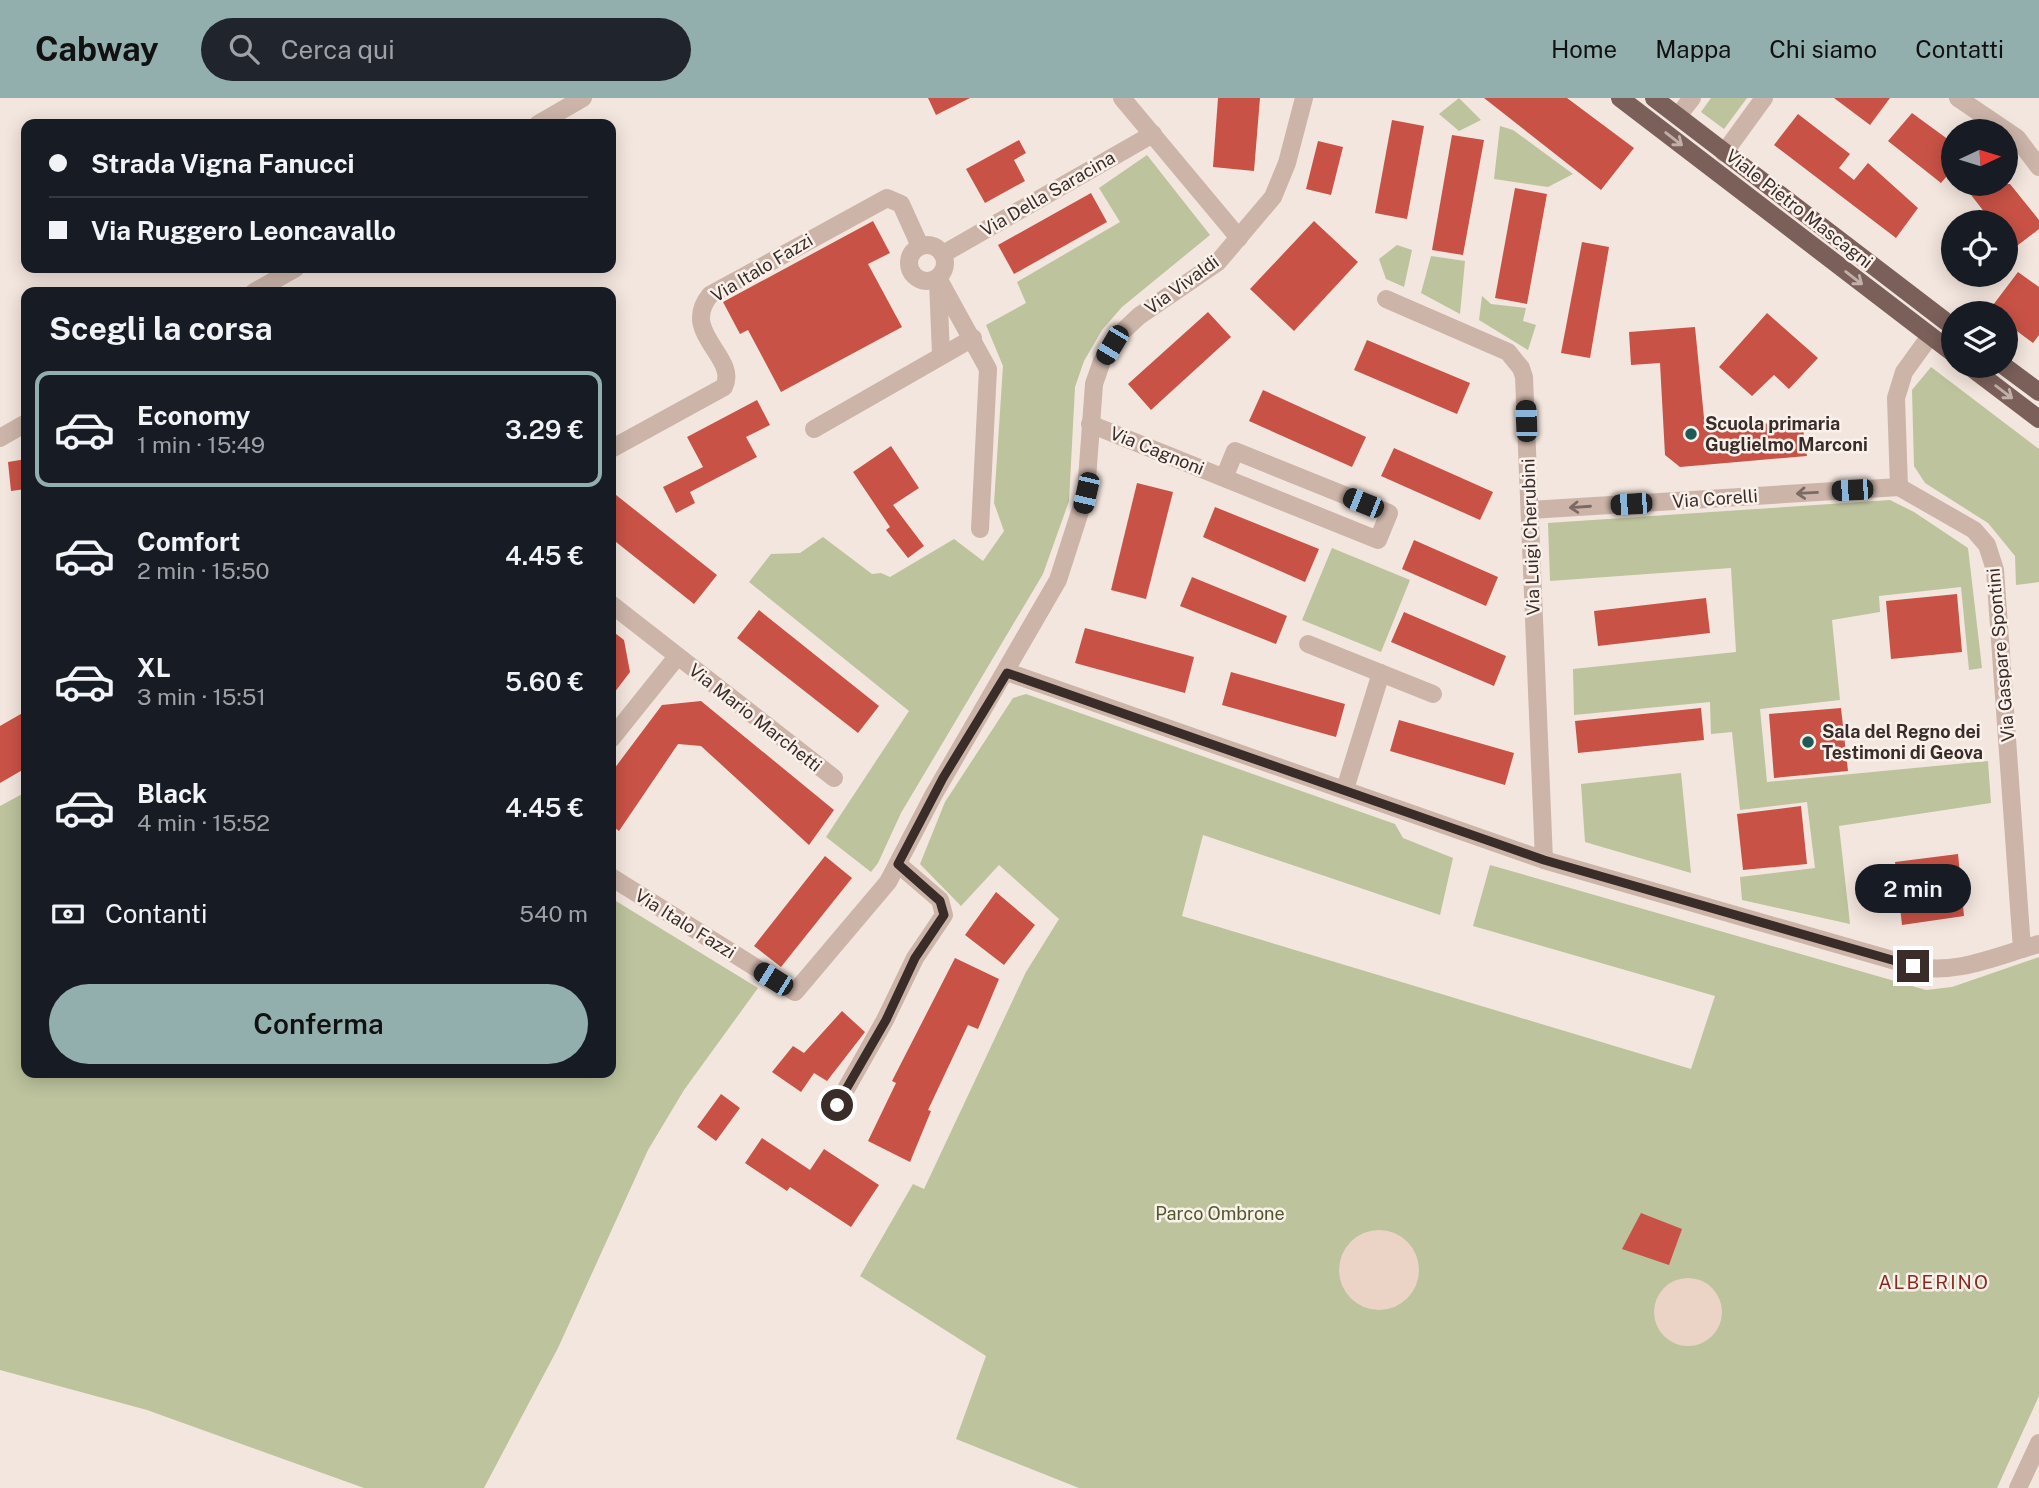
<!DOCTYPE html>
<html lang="it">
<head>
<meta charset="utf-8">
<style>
	body { margin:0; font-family:"Public Sans",sans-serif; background:#20242c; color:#f1f3f6; height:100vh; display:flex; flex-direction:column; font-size:26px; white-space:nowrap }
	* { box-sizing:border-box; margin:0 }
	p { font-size:23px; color:#9ea1a6 }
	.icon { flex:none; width:38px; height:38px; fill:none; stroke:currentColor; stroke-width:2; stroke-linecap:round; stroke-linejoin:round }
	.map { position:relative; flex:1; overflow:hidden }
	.side { position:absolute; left:21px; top:189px; width:595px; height:791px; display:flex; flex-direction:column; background:#171b24; border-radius:14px; box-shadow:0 4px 18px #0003 }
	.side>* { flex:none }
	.banner { position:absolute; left:21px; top:21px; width:595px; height:154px; border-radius:14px; box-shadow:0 4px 18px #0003; display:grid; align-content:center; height:154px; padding:0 28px; background:#171b24 }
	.needle { width:46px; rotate:86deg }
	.buttons { position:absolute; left:1941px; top:21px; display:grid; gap:14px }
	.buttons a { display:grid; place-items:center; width:77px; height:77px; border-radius:50%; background:#171b24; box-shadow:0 4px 18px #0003; font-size:35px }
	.end { position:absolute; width:32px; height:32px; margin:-16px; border:9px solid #392c29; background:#fff; box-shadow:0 0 0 4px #fff }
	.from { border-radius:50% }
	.bubble { position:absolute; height:49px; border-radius:24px; background:#171b24; box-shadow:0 4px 18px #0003; font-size:23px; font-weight:600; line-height:49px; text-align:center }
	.car { position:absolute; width:21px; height:42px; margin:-21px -10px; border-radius:9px; box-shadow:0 0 5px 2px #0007; background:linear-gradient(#222 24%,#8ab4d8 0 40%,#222 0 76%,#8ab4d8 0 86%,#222 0) }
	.banner b { display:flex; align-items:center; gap:24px; height:66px; font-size:26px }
	.banner b+b { border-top:2px solid #363941 }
	.banner i { width:18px; height:18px; background:#f1f3f6 }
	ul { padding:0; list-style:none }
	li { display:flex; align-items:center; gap:21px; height:116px; margin:0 14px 10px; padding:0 14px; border:4px solid transparent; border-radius:14px }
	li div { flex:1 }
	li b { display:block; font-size:26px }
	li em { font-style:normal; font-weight:600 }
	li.current { border-color:#92afae }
	li>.icon { width:63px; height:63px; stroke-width:1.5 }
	h2 { padding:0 28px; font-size:32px; line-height:84px }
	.pay { display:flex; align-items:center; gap:18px; height:77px; padding:0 28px; font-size:26px }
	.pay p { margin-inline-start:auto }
	.action { display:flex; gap:14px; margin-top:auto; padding:14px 28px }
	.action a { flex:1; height:80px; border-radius:42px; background:#92afae; color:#111; font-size:28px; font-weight:600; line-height:80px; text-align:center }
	header { display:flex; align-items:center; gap:42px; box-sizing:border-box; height:98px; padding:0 35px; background:#92afae; color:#111 }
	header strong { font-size:33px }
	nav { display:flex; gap:38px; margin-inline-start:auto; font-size:24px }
	.search { width:490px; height:63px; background:#20242c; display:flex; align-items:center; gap:18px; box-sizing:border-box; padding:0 24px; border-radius:38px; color:#9ea1a6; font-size:26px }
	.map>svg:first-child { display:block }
	.green { fill:#bcc39d }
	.plaza { fill:#ebd4c5 }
	.building { fill:#c95246 }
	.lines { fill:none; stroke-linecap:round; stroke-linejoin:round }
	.minor { stroke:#ccb4a9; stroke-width:18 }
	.major { stroke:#7b605a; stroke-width:18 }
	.oneway { stroke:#c1b0aa }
	.oneway2 { stroke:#7b6963 }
	.route { stroke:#392c29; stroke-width:9 }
	.poi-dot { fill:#1d5c56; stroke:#faf1eb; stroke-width:2.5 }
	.labels { text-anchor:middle; stroke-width:5; stroke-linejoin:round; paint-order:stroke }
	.street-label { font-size:18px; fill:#392c29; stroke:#faf1eb }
	.poi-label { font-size:18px; font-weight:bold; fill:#392c29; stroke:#faf1eb; text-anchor:start }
	.park-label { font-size:18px; fill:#4f582c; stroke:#faf1eb }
	.neighbourhood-label { font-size:19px; letter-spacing:2px; fill:#8a2920; stroke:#faf1eb }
</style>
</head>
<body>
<header>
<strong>Cabway</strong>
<div class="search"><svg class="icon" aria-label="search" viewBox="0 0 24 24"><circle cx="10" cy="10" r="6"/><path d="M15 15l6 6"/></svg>Cerca qui</div>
<nav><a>Home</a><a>Mappa</a><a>Chi siamo</a><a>Contatti</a></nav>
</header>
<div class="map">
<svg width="2039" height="1390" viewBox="0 0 2039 1390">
	<rect width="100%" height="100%" fill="#f3e6de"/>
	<g class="green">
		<path d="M1459,0L1481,22L1459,33L1439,16Z"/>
		<path d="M1711,0H1747L1724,31L1701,14Z"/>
		<path d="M1500,28L1513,32L1573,76L1548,89L1494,81Z"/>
		<path d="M1147,57L1210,137L1122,209L1102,232L1084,263L1075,289L1069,403L1043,476L901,715L878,765L871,774L826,739L909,613L749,484L771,456L800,455L823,439L872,476L881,475L890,479L954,441L983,463L1004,433L994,405L1003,268L986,227L1026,205L1017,184L1120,124L1099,90Z"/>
		<path d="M1397,147L1412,152L1404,189L1386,181L1379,161Z"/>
		<path d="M1431,158L1465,163L1460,216L1421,195Z"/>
		<path d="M1482,198L1491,206L1526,210L1523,223L1536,227L1528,252L1479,222Z"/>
		<path d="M1931,269L2039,351V484L2016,487L2015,458L1988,425L1925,385L1914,368L1912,292Z"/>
		<path d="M1890,402L1914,414L1968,450L1982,570L1969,572L1961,489L1879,498L1880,514L1832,522L1840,602L1760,611L1767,684L1988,663L1991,705L1839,728L1850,826L1742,802L1740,779L1815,770L1807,704L1740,712L1732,634L1711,636L1710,604L1574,617L1573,571L1736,554L1731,470L1550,483L1548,425Z"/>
		<path d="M1332,450L1410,482L1381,554L1302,522Z"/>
		<path d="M1026,596L1395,726L1403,740L1453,760L1440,817L1203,737L1182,818L1691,971L1715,898L1473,828L1490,767L1926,892L1952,889L2039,859V1298L1997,1390H1079L956,1341L986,1258L860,1178L913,1086L924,1091L1026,874L1059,821L999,767L961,808L920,766L945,704L1013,600Z"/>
		<path d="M1681,675L1691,775L1585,744L1581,686Z"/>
		<path d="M26,694V975H611V800L758,890L684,992L648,1052L558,1250L484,1390H364L147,1312L0,1272V708Z"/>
	</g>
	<g class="plaza">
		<circle cx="1379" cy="1172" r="40"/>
		<circle cx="1688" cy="1214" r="34"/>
	</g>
	<g class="building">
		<path d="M928,0H970L936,17Z"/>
		<path d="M1218,0H1260L1254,73L1213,69Z"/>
		<path d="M1484,0H1567L1634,50L1601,92Z"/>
		<path d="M1834,0H1890L1870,27Z"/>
		<path d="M1912,15L1953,45V71L1941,85L1888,43Z"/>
		<path d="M1798,16L1850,56L1839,70L1854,82L1868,65L1918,110L1896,140L1774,47Z"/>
		<path d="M1392,22L1424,28L1407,121L1375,115Z"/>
		<path d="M1452,37L1484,42L1463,157L1432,152Z"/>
		<path d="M1019,42L1026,55L1014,62L1025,83L985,105L966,71Z"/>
		<path d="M1318,43L1343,49L1331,97L1306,91Z"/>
		<path d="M1978,86H2010L2039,122V131L2013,151L2006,141V124H1992L1968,93Z"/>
		<path d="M1515,90L1547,96L1527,206L1495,200Z"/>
		<path d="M1091,95L1107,124L1014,176L998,147Z"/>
		<path d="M873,123L890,155L868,166L902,229L781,294L748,232L740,236L723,204Z"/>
		<path d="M1314,123L1358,164L1294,233L1250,191Z"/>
		<path d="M1582,144L1609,149L1590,260L1561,255Z"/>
		<path d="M2018,174L2039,189V237L2033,245L2006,225V215H1987Z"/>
		<path d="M1208,214L1231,239L1151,312L1128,286Z"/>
		<path d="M1767,215L1818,260L1789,291L1774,277L1752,298L1719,269Z"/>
		<path d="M1695,229L1705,330L1802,323L1807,358L1680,369L1665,357L1660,265L1631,267L1629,234Z"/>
		<path d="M1367,242L1470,285L1457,316L1354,272Z"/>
		<path d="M1263,292L1366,339L1352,369L1249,323Z"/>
		<path d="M757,302L770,327L746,339L757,359L690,394L695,405L676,415L663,389L703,369L687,339Z"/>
		<path d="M891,348L919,390L893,407L924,448L908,460L886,432L890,429L853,374Z"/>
		<path d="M1394,350L1493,394L1480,422L1381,378Z"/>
		<path d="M26,361V391L11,393L8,364Z"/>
		<path d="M1137,385L1173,394L1146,501L1111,492Z"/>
		<path d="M611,393L717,477L694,506L611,440Z"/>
		<path d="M1215,409L1319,451L1305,484L1203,439Z"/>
		<path d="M1414,442L1498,479L1486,508L1402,471Z"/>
		<path d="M1192,479L1287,518L1276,546L1180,508Z"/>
		<path d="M1957,496L1962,554L1891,561L1886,503Z"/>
		<path d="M1706,500L1710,535L1598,548L1594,513Z"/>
		<path d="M759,512L879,608L858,635L737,540Z"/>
		<path d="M1404,514L1506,558L1494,588L1391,544Z"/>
		<path d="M1085,530L1194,559L1185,595L1075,565Z"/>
		<path d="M611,532L624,542L630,574L611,599Z"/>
		<path d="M1231,574L1345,606L1336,639L1222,607Z"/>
		<path d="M701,603L834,712L809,747L701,648L678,646L619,733L611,727V675L662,607Z"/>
		<path d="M1701,610L1704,642L1578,655L1575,623Z"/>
		<path d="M1841,610L1848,673L1774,680L1769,616Z"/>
		<path d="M26,613V670L0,685V628Z"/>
		<path d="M1399,622L1514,655L1505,687L1390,653Z"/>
		<path d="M1801,708L1807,766L1743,772L1737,716Z"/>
		<path d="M1958,756L1964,818L1902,827L1895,764Z"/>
		<path d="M825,758L852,780L781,869L754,848Z"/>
		<path d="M996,794L1035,827L1004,867L965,837Z"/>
		<path d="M955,860L999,881L978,931L968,927L928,1012L931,1013L910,1064L868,1043L896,985L892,983Z"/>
		<path d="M842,913L865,934L827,983L814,975L801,994L772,974L793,948L804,955Z"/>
		<path d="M721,996L740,1010L716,1043L697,1029Z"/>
		<path d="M762,1040L810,1072L824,1051L879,1087L851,1129L790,1089L787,1093L745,1065Z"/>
		<path d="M1641,1115L1682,1131L1669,1167L1622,1151Z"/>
	</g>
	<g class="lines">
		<g class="minor">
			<path d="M1122,0L1239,140"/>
			<path d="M1958,0L2017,40L2039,69"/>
			<path d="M1678,18L1692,0"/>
			<path d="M538,26L583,0"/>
			<path d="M1724,55L1764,0"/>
			<circle cx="927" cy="165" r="18"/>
			<path d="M943,156L1153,36"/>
			<path d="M938,180L988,271L980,431"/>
			<path d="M938,183L941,257"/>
			<path d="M254,194L296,170"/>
			<path d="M1386,201L1508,254L1521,270L1524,279L1544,762"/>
			<path d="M1090,326L1378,442L1389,415L1235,353L1224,380"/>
			<path d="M814,331L973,240"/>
			<path d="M0,340L26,325"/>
			<path d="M611,351L724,289C739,259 679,235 710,197L887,100L901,106L920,148"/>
			<path d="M1899,389L1896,300L1904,274L1930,238"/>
			<path d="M1530,412L1899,389L1974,432L1987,447L1995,472L2022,851"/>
			<path d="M611,506L834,680"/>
			<path d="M1308,546L1433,596"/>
			<path d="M1007,574L1544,762L1913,868C1955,878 1999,857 2039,846"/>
			<path d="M611,641L676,560"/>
			<path d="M1345,691L1381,575"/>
			<path d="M611,779L795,894L888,784L934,696L1058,482L1086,395L1094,286L1102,263L1122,234L1139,218L1218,164L1273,99L1287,65L1304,0"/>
			<path d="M837,1007L885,922L915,860L944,817L940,802L898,766"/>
			<path d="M2018,1390L2039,1345"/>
		</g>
		<g class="major">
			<path d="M1620,0L1953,255"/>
			<path d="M1654,0L1953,229"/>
			<path d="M1969,268L2039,321"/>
			<path d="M2004,268L2039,294"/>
		</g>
	</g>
	<defs><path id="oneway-shaft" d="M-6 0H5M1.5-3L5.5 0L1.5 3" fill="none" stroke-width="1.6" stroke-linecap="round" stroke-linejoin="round" transform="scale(1.75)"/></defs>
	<g class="oneway">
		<use href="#oneway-shaft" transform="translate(1674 41) rotate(38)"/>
		<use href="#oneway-shaft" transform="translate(1854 180) rotate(38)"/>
		<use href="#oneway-shaft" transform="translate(2004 294) rotate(37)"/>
	</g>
	<g class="oneway2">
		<use href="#oneway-shaft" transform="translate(1807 395) rotate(177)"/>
		<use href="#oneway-shaft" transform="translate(1580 409) rotate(176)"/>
	</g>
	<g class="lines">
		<path class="route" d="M837,1007L886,922L915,860L944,817L940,803L898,766L943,680L1007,575L1544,762L1913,868"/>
	</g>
	<g class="poi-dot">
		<circle cx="1691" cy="336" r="7"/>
		<circle cx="1808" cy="644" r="7"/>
	</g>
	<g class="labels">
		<g class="street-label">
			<text transform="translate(1048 96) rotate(-30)" y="6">Via Della Saracina</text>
			<text transform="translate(1799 111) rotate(38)" y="6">Viale Pietro Mascagni</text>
			<text transform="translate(762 170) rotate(-31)" y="6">Via Italo Fazzi</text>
			<text transform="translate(1182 187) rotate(-36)" y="6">Via Vivaldi</text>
			<text transform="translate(1157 353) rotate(22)" y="6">Via Cagnoni</text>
			<text transform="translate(1715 401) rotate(-4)" y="6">Via Corelli</text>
			<text transform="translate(1531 439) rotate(-92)" y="6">Via Luigi Cherubini</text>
			<text transform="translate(2001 557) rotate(-95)" y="6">Via Gaspare Spontini</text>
			<text transform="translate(755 620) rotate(38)" y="6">Via Mario Marchetti</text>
			<text transform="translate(685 826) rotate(32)" y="6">Via Italo Fazzi</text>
		</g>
		<g class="poi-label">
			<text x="1705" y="332">Scuola primaria<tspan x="1705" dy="21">Guglielmo Marconi</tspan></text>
			<text x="1822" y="640">Sala del Regno dei<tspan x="1822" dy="21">Testimoni di Geova</tspan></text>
		</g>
		<g class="park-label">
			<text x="1220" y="1122">Parco Ombrone</text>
		</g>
		<g class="neighbourhood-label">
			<text x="1934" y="1191">ALBERINO</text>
		</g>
	</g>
</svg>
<div class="buttons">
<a><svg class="needle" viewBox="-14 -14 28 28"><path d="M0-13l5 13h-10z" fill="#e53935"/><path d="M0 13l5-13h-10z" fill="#9ea1a6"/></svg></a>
<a><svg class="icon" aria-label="locate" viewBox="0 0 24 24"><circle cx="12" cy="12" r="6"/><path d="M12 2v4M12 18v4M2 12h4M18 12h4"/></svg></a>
<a><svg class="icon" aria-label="layers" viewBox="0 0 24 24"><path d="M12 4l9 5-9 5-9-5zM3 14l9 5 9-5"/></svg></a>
</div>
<i class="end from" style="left:837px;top:1007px"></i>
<i class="end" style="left:1913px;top:868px"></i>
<div class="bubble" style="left:1855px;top:766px;width:116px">2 min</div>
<i class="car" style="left:1112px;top:247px;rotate:211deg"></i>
<i class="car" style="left:1526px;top:323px;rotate:358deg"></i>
<i class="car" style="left:1852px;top:392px;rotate:267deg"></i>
<i class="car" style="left:1086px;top:395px;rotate:193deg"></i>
<i class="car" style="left:1363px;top:405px;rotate:292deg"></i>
<i class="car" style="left:1631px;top:406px;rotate:266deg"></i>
<i class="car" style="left:773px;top:881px;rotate:302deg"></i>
<div class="banner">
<b><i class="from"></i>Strada Vigna Fanucci</b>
<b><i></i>Via Ruggero Leoncavallo</b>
</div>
<section class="side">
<h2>Scegli la corsa</h2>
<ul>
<li class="current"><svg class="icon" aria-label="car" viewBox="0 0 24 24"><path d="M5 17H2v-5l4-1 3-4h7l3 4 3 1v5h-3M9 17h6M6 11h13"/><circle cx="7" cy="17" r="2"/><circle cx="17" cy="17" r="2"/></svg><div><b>Economy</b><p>1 min · 15:49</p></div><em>3.29 €</em></li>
<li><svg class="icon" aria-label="car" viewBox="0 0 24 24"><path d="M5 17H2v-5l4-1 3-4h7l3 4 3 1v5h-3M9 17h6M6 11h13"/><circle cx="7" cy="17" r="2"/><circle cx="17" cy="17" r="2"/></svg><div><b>Comfort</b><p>2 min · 15:50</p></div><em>4.45 €</em></li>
<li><svg class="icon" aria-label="car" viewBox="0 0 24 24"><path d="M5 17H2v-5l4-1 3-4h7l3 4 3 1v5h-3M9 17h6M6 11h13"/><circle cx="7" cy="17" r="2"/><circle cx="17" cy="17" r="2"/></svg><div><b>XL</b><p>3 min · 15:51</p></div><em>5.60 €</em></li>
<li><svg class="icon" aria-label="car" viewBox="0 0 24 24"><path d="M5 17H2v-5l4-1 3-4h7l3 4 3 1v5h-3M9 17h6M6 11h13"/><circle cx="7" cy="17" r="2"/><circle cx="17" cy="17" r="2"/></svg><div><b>Black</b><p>4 min · 15:52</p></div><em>4.45 €</em></li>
</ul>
<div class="pay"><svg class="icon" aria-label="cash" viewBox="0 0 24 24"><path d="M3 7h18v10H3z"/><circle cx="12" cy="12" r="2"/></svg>Contanti<p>540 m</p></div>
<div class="action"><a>Conferma</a></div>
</section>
</div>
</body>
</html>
